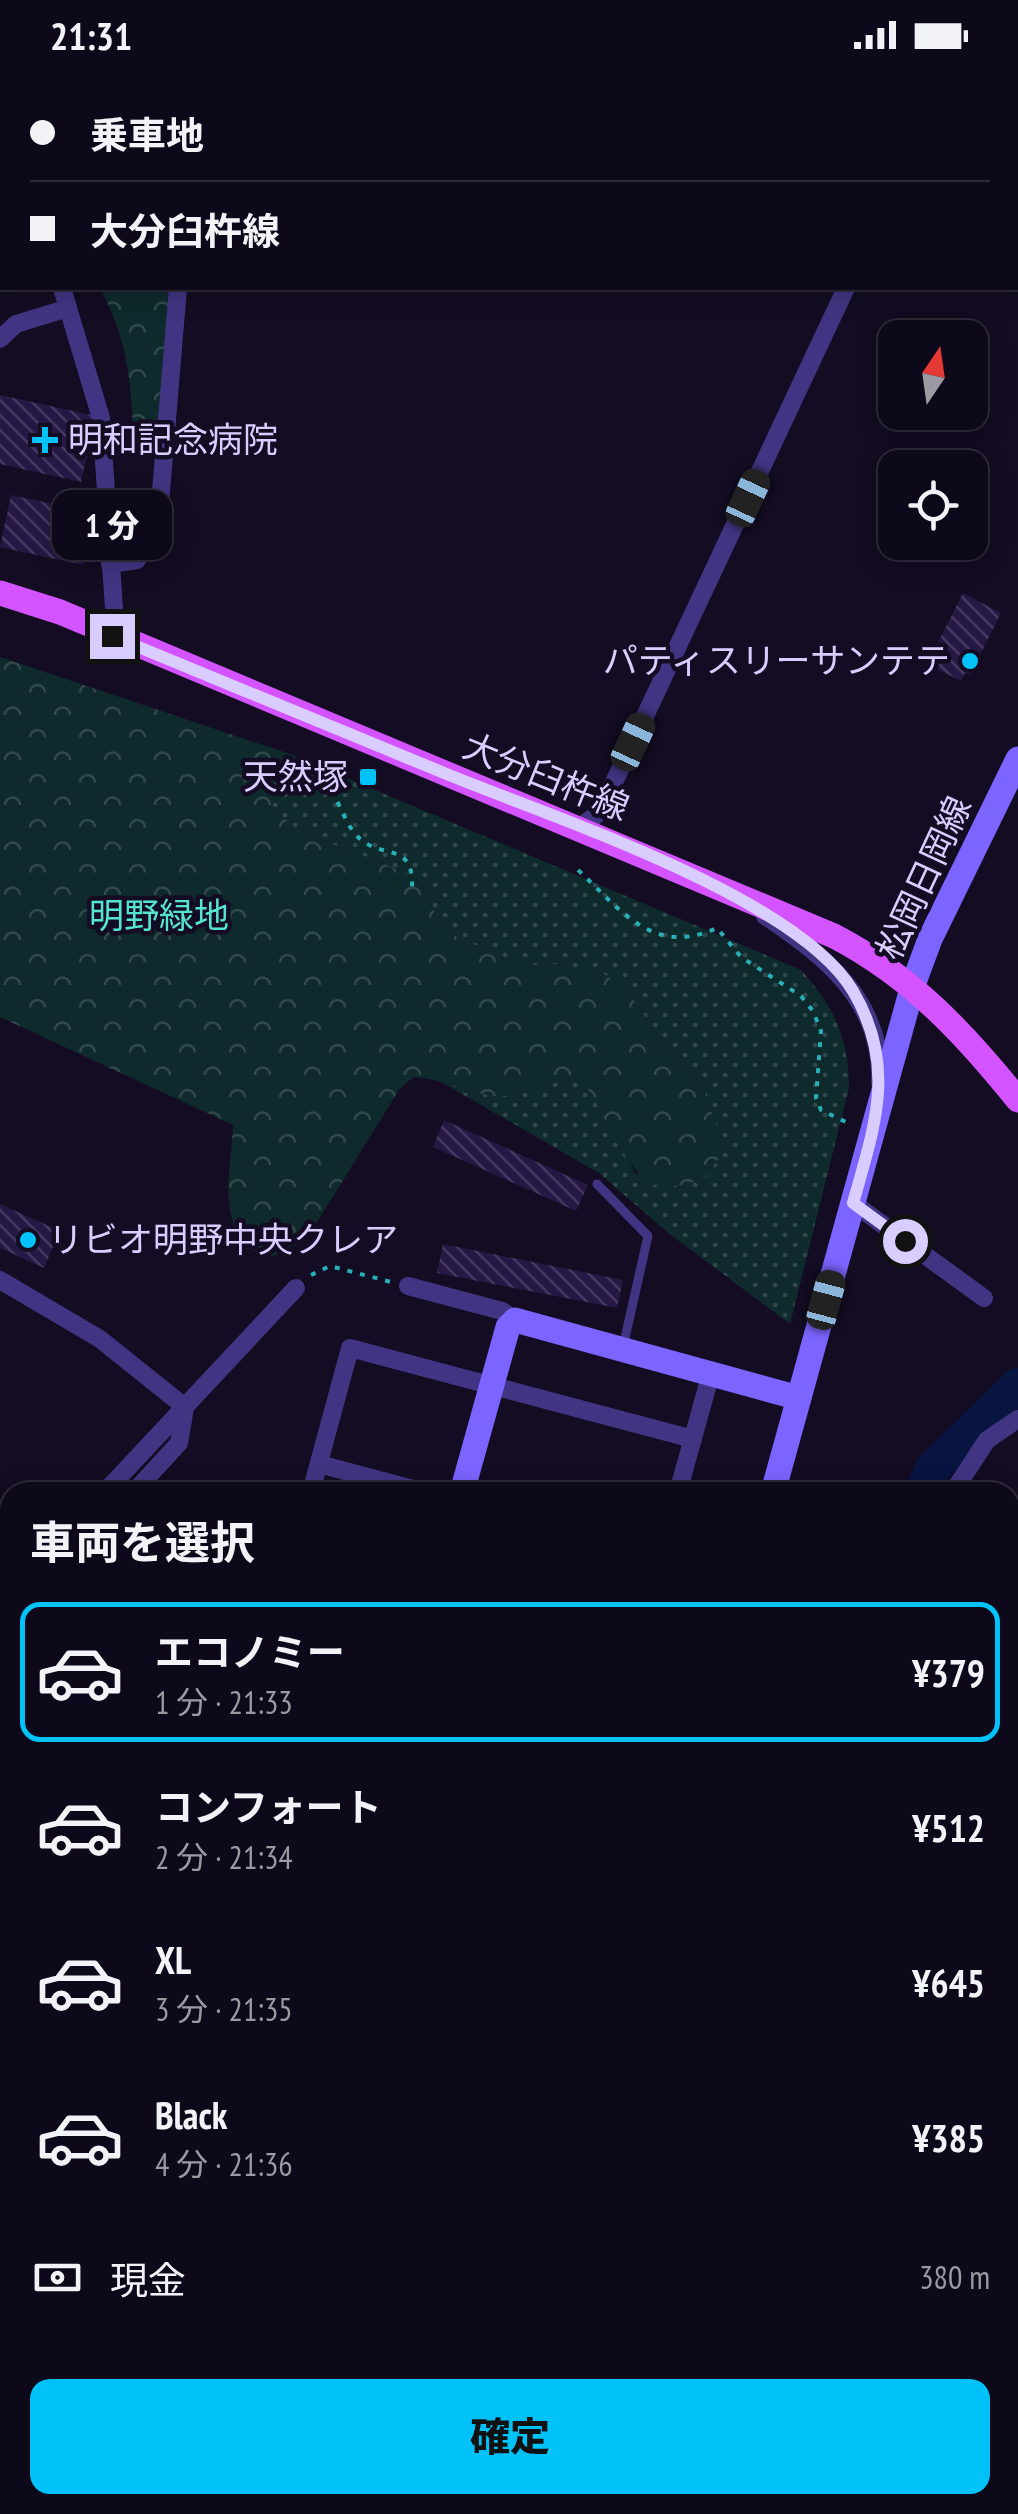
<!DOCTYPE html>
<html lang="ja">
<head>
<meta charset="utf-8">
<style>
	body { margin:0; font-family:"PT Sans Narrow","Noto Sans JP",sans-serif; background:#171223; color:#f1f3f6; height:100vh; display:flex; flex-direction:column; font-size:38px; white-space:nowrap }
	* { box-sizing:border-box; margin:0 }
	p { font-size:32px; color:#9b9aa2 }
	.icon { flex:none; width:55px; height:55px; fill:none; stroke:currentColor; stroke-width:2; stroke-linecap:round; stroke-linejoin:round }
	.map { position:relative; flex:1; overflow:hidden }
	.sheet { position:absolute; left:0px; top:1412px; width:1020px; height:1032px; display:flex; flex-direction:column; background:#0e091a; border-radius:30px 30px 0 0; box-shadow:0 5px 25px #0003,0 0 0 2px #2e2a39 }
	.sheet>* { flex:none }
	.hud { position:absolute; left:0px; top:0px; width:1020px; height:220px; box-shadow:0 5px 25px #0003,0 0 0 2px #2e2a39; display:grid; align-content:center; height:220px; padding:0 30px; background:#0e091a }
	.needle { width:65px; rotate:13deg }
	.controls { position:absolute; left:878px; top:250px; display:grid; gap:20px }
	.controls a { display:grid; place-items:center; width:110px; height:110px; border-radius:20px; background:#0e091a; box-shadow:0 5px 25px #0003,0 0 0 2px #2e2a39; font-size:50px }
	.end { position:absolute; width:45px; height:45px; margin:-22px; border:12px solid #d9cdff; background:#111; box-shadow:0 0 0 5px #111 }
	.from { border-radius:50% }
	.bubble { position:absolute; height:70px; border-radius:20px; background:#0e091a; box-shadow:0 5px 25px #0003,0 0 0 2px #2e2a39; font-size:32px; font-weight:800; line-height:70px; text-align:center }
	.car { position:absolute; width:30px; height:60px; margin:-30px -15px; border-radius:12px; box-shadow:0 0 8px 2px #0007; background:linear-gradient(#222 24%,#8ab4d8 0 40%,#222 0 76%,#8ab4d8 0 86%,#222 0) }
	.hud b { display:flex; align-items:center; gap:35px; height:95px; font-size:38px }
	.hud b+b { border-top:2px solid #2e2a39 }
	.hud i { width:25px; height:25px; background:#f1f3f6 }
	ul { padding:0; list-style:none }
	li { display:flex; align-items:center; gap:30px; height:140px; margin:0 20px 15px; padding:0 10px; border:5px solid transparent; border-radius:20px }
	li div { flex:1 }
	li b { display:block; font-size:38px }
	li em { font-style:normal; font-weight:800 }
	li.active { border-color:#00c2f8 }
	li>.icon { width:90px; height:90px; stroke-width:1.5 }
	h2 { padding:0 30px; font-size:45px; line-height:120px }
	.pay { display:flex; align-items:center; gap:25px; height:110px; padding:0 30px; font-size:38px }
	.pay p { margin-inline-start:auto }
	.action { display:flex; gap:20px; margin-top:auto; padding:20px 30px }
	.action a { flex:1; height:115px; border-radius:20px; background:#00c2f8; color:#111; font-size:40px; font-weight:800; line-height:115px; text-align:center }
	.status { display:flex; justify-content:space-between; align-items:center; height:70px; padding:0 50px; background:#0e091a; direction:ltr }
	.status svg { height:28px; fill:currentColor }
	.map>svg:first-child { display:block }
	.green { fill:url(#green-dots) }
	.forest { fill:url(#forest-crowns) }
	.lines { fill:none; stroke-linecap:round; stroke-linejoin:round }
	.river { stroke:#071540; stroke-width:35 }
	.building { fill:url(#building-back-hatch) }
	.path { stroke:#28b0b8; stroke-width:4; stroke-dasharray:5 8; stroke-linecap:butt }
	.lane { stroke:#413583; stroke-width:9 }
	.street { stroke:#413583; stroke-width:18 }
	.secondary { stroke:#7b64ff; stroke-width:25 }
	.primary { stroke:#d354ff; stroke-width:25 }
	.route { stroke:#d9cdff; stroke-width:12 }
	.poi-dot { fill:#00c2f8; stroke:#130c22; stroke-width:4 }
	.labels { text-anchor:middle; stroke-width:9; stroke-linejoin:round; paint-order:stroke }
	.poi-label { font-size:35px; fill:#d9cdff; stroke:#130c22; text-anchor:start }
	.street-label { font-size:35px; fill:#d9cdff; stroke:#130c22 }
	.park-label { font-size:35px; fill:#54e4d1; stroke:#130c22 }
</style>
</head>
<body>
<div class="status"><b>21:31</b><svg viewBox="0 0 49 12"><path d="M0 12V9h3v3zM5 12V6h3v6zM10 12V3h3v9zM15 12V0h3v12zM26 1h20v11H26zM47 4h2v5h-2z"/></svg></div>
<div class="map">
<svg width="1018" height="2444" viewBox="0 0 1018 2444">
	<defs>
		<pattern id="green-dots" width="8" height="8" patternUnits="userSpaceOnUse" patternTransform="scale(2.5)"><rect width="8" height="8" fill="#0f2a2c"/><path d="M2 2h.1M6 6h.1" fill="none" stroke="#31484c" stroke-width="1.8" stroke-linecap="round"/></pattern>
		<pattern id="forest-crowns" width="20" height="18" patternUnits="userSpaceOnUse" patternTransform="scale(2.5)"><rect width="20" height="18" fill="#0f2a2c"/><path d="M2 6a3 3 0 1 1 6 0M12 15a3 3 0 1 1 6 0" fill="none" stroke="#31484c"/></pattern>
		<pattern id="building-back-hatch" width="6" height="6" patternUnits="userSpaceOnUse" patternTransform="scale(2.5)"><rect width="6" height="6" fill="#261844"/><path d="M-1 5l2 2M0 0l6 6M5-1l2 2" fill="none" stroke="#453860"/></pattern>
	</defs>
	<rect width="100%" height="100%" fill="#130c22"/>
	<g class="green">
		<path d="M210,0H464L210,2Z"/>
		<path d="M290,684L801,900C834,936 849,969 849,1018L790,1254L667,1162L599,1103L434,1008L501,1026L565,1006L581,1008L598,1031L636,1105L705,1023L668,982L628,921L559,894L524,896L458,868L436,850C432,833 430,822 415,810C379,782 273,770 266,718C264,699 274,691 290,684Z"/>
		<path d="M1010,1793L1018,1798V1915H1010Z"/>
		<path d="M0,2421L10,2424V2435H51L80,2444H0Z"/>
	</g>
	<g class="forest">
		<path d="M0,0H202L2,2V77Z"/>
		<path d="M100,218H175L159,372L133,366C132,313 126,265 100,218Z"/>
		<path d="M0,587L290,684C274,691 264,699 266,718C273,770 379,782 415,810C430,822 432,833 436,850L458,868L524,895L559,894L603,903L628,921L668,982L705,1023L718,1059L720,1087L703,1110C689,1112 669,1120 656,1115C625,1105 603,1036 580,1008C554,1004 532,1024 505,1026C476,1028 443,1008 413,1007L399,1020L306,1170L273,1186L245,1178C219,1138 231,1101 233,1055L0,947Z"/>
	</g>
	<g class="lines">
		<g class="river">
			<path d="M922,1422L933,1398L1018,1315"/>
			<path d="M853,2435L859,2444"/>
		</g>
	</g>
	<g class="building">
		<path d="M0,325L96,346L81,412L0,394Z"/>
		<path d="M11,425L95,443L83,495L0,477Z"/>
		<path d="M963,523L1001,543L970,605L965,603L961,611L927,594Z"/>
		<path d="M444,1050L588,1115L576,1141L433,1077Z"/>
		<path d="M0,1134L60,1161L44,1198L0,1178Z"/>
		<path d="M443,1174L623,1210L617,1238L437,1203Z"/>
		<path d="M0,1997L10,2000V2026L0,2024Z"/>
		<path d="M0,2042L10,2044V2069L0,2067Z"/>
		<path d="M0,2103L7,2105L2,2130H0Z"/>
		<path d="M0,2218L10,2221V2242L1,2265Z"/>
		<path d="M294,2435H333L331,2444L293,2439Z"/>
		<path d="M340,2435H381L392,2438L391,2444H338Z"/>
	</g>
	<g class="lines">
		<g class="path">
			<path d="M131,0V2"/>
			<path d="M262,0L289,2"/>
			<path d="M206,2L207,0"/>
			<path d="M220,2L225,0"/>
			<path d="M344,2L351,0"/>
			<path d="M342,695L334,725C341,738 348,758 359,768C383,790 414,771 412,818"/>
			<path d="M578,800C622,841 653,887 717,858L741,887L801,926L813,941L821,961L816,1028L821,1040L852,1055"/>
			<path d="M311,1205L330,1196L391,1212"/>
		</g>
		<path class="lane" d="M597,1114L648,1166L623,1277"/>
		<g class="street">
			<path d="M24,2L30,0"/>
			<path d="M939,2V0"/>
			<path d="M0,9H2"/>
			<path d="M0,99L2,102"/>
			<path d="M62,218L101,348L114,538L112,566"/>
			<path d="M0,269L16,254L68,238"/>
			<path d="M110,494L137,490L158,457L178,218"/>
			<path d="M579,758L600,742L846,218"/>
			<path d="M765,846C826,887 883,931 880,1013"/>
			<path d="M853,1133L984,1228"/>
			<path d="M0,1210L100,1269L185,1337"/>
			<path d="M408,1216L502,1241L515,1250"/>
			<path d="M319,1394L424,1422"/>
			<path d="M105,1422L296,1218"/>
			<path d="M134,1422L179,1373L185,1338"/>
			<path d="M311,1422L350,1278L693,1369"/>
			<path d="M678,1422L711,1303"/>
			<path d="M953,1422L987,1370L1018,1349"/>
			<path d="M1010,1454L1018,1461"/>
			<path d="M0,1534L10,1523"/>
			<path d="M1010,1597L1018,1603"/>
			<path d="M0,1703L9,1800L0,1886"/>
			<path d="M1010,1755L1018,1767"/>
			<path d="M0,1921L10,1924"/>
			<path d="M0,2162L10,2165"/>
			<path d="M1010,2168H1018"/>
			<path d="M1010,2429L1018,2431"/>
			<path d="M266,2444L269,2435"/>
			<path d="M400,2444L402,2435"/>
		</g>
		<g class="secondary">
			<path d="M462,1422L508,1257L515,1250L799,1328"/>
			<path d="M773,1422L913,915L930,869L1018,689"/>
			<path d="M0,2399L10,2401"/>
			<path d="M132,2435L165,2444"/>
			<path d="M493,2444L496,2435"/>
		</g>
		<path class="primary" d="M0,523L60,542L834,866C911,906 964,963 1018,1030"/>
	</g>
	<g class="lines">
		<path class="route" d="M112,566C224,612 336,659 449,705C552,747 797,827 853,921C897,996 875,1055 853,1133L905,1171"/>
	</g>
	<g class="poi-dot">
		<path d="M40 355h10v10h10v10h-10v10h-10v-10h-10v-10h10z"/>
		<circle cx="970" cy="591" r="10"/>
		<rect x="358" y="697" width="20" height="20" rx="5"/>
		<circle cx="28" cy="1170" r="10"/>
	</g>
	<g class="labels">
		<g class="poi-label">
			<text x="68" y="382">明和記念病院</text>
			<text x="950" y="603" text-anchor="end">パティスリーサンテテ</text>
			<text x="348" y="719" text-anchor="end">天然塚</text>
			<text x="48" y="1182">リビオ明野中央クレア</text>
		</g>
		<g class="street-label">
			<text transform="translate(546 707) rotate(22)" y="12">大分臼杵線</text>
			<text transform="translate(924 808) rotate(-65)" y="12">松岡日岡線</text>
		</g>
		<g class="park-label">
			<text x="159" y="858">明野緑地</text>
		</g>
	</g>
</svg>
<div class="controls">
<a><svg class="needle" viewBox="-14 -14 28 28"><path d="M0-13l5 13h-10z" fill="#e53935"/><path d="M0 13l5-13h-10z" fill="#9b9aa2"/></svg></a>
<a><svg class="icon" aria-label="locate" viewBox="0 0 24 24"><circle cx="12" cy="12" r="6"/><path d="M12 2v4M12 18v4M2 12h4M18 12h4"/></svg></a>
</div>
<i class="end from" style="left:905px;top:1171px"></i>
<i class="end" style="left:112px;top:566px"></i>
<div class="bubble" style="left:52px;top:420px;width:120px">1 分</div>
<i class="car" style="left:748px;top:428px;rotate:25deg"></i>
<i class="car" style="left:633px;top:672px;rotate:25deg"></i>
<i class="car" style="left:826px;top:1230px;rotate:15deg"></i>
<div class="hud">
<b><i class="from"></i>乗車地</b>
<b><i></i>大分臼杵線</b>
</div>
<section class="sheet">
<h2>車両を選択</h2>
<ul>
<li class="active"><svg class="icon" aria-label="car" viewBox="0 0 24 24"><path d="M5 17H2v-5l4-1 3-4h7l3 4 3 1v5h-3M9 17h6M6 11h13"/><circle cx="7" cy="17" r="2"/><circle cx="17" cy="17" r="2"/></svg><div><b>エコノミー</b><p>1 分 · 21:33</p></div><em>¥379</em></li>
<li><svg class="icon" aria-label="car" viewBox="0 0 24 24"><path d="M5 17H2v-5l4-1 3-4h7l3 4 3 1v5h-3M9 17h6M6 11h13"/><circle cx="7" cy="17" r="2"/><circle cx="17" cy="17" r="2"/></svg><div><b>コンフォート</b><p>2 分 · 21:34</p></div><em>¥512</em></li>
<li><svg class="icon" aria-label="car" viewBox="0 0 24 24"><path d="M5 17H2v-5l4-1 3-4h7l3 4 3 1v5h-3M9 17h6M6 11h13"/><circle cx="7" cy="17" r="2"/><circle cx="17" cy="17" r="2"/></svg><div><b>XL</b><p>3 分 · 21:35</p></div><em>¥645</em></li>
<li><svg class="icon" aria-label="car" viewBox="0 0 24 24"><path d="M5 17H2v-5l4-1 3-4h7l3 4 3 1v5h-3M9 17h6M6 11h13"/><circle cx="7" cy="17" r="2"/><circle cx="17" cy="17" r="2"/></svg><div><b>Black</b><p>4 分 · 21:36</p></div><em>¥385</em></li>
</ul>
<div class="pay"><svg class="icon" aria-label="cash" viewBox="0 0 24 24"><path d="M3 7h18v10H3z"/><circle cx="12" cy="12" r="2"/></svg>現金<p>380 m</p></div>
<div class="action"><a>確定</a></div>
</section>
</div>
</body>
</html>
